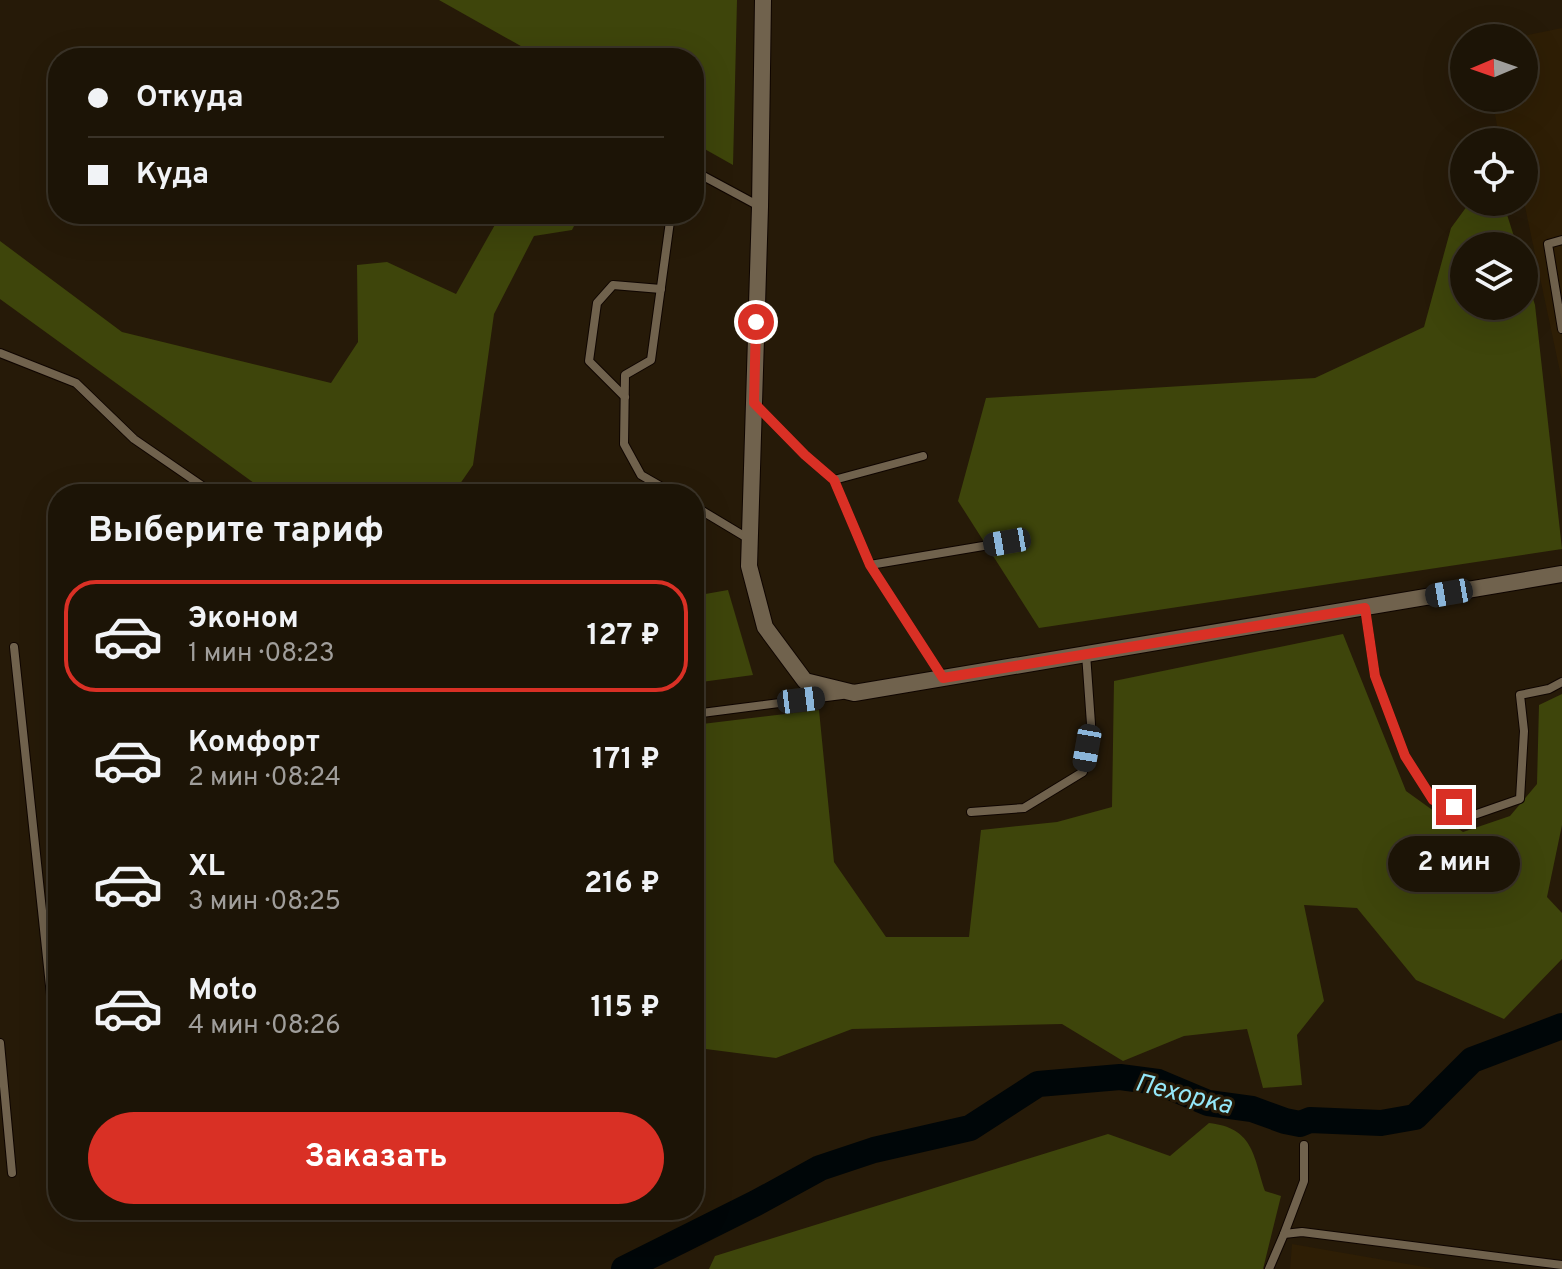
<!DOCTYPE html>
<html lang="ru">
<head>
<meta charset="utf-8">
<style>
	body { margin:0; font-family:Overpass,sans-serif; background:#292114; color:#f1f3f6; height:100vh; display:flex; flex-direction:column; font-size:30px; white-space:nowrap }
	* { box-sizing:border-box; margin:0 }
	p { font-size:26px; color:#a09e9b }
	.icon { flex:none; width:44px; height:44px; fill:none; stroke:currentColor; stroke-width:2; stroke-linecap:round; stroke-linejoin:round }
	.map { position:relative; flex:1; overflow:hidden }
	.details { position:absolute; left:48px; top:484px; width:656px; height:736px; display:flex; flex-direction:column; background:#1c1406; border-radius:32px; box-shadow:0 8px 32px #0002,0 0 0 2px #3a3328 }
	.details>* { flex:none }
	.hud { position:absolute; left:48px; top:48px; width:656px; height:176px; border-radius:32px; box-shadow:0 8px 32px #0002,0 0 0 2px #3a3328; display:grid; align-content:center; height:176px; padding:0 40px; background:#1c1406 }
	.needle { width:52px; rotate:268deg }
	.controls { position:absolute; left:1450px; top:24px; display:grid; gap:16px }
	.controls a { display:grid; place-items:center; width:88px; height:88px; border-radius:50%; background:#1c1406; box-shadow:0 8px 32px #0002,0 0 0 2px #3a3328; font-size:40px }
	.end { position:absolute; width:36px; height:36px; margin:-18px; border:10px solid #d93025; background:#fff; box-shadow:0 0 0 4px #fff }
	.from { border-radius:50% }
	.bubble { position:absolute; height:56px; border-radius:28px; background:#1c1406; box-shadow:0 8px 32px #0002,0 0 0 2px #3a3328; font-size:26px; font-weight:700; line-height:56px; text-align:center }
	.car { position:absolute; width:24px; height:48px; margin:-24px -12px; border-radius:10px; box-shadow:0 0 6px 2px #0007; background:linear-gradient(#222 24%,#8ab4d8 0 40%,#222 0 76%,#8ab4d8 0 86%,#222 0) }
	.hud b { display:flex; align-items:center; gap:28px; height:76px; font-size:30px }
	.hud b+b { border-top:2px solid #3a3328 }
	.hud i { width:20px; height:20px; background:#f1f3f6 }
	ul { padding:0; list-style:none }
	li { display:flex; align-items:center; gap:24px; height:112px; margin:0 16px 12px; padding:0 24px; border:4px solid transparent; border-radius:32px }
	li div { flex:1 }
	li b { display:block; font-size:30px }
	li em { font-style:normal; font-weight:700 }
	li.active { border-color:#d93025 }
	li>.icon { width:72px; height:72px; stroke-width:1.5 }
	h2 { padding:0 40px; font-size:36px; line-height:96px }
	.cta { display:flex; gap:16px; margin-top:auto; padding:16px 40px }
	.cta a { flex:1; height:92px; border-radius:48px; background:#d93025; color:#fff; font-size:32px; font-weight:700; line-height:92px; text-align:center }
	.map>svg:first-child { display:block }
	.built { fill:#2e1e05 }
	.green { fill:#3e450b }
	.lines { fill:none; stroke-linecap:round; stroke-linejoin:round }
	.river { stroke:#000608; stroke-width:26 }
	.service-casing { stroke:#0f0500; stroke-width:10 }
	.minor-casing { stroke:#0f0500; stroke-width:18 }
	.service { stroke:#70624d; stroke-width:8 }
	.minor { stroke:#70624d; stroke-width:16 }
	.route { stroke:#d93025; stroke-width:10 }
	.labels { text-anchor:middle; stroke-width:6; stroke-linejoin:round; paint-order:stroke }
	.water-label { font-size:26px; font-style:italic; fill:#94e7f8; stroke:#261a08 }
</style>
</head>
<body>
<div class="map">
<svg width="1562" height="1269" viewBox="0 0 1562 1269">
	<rect width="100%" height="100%" fill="#261a08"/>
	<g class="built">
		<path d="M1562,28V381L1524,202V142H1500L1492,98H1524V38H1513Z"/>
		<path d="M1292,1244L1436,1269H1290Z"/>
	</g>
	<g class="green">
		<path d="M439,0H737L733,165L694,143V58H542Z"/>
		<path d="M1470,202H1503L1517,246H1464V306H1524V270L1535,305L1562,549L1039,628L958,501L986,398L1315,378L1424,327L1451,228Z"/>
		<path d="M501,214H580L572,230L534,236L494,314L473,465L453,494H269L0,299V241L122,332L331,383L358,342L357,265L387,262L456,294Z"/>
		<path d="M728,590L753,675L694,683V596Z"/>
		<path d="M1343,634L1406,791L1463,832L1510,816L1537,784L1539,705L1562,694V825L1547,897L1562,913V959L1504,1019L1416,980L1357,908L1304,905L1324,1001L1297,1035L1302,1085L1263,1088L1247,1029L1184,1036L1123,1061L1062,1024L852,1029L776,1058L698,1048L694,1052V725L819,710L834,862L886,937H969L981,830L1057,822L1112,807L1114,681Z"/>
		<path d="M1209,1123C1253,1128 1253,1154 1265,1191L1281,1196L1263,1269H709L715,1256L1108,1134L1170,1156Z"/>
	</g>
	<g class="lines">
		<path class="river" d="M624,1269L756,1203L820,1168L874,1150L970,1128L1038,1084L1120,1077L1158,1082L1208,1103L1252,1109L1285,1121L1300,1124L1310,1120L1381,1123L1415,1117L1472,1060L1562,1026"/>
		<defs>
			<g id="service">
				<path d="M454,58H455"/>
				<path d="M694,171L759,206"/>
				<path d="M671,214L651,360L625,375L624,444L641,475L674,494"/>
				<path d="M1562,240L1548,244L1562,329"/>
				<path d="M0,353L76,383L134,439L214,494"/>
				<path d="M625,397L589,361L597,303L613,285L661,289"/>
				<path d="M755,404L805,455L834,480L923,456"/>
				<path d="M834,480L870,565L943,678"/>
				<path d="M694,506L749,539"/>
				<path d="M870,565L1007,542"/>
				<path d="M1365,608L1375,676L1405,756L1433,800L1474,815L1520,799L1524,731L1520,695L1549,689L1562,682"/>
				<path d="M14,647L58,1061"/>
				<path d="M694,714L842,695"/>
				<path d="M971,812L1024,808L1083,772L1091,724L1086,654"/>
				<path d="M0,1043L12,1173"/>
				<path d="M1284,1234L1304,1181V1145"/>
				<path d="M1269,1269L1284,1234L1302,1232L1562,1265"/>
			</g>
			<path id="minor" d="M763,0L760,207L749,566L765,627L805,681L854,693L1562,574"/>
		</defs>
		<use href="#service" class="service-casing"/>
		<use href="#minor" class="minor-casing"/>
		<use href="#service" class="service"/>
		<use href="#minor" class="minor"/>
	</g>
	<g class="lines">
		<path class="route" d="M756,322L754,403L805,455L834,480L870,565L943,678L1365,608L1375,676L1405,756L1433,800L1454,807"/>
	</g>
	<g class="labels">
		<g class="water-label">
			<text transform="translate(1184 1093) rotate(14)" y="9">Пехорка</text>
		</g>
	</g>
</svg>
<div class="controls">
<a><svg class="needle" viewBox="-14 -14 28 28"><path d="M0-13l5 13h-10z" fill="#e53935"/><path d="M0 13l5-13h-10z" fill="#a09e9b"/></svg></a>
<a><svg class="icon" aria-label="locate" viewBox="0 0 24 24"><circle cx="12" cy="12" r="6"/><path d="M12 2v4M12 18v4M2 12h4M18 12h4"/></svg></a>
<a><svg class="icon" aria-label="layers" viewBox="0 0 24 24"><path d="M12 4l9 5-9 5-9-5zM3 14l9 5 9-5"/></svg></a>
</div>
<i class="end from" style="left:756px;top:322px"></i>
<i class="end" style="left:1454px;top:807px"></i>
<div class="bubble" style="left:1388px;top:836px;width:132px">2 мин</div>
<i class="car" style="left:1007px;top:542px;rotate:260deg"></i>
<i class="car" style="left:1449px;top:593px;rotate:260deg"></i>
<i class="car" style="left:801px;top:700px;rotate:83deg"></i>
<i class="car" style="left:1087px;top:748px;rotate:190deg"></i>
<div class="hud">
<b><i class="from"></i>Откуда</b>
<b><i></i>Куда</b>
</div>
<section class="details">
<h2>Выберите тариф</h2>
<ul>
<li class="active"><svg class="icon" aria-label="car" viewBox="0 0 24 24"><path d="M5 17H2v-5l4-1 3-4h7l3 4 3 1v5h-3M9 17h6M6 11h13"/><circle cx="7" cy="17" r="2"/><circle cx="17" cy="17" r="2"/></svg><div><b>Эконом</b><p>1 мин · 08:23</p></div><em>127 ₽</em></li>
<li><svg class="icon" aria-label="car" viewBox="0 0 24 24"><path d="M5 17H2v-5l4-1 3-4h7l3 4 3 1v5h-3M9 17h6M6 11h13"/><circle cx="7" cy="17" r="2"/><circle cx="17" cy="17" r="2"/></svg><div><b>Комфорт</b><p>2 мин · 08:24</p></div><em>171 ₽</em></li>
<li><svg class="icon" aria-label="car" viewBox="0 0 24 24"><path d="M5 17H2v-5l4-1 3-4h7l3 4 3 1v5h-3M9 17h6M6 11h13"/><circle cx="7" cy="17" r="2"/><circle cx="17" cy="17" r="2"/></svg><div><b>XL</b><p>3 мин · 08:25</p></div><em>216 ₽</em></li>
<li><svg class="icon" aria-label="car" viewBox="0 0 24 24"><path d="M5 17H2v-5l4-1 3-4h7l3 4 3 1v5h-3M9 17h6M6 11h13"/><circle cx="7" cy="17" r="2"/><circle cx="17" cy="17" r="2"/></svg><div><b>Moto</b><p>4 мин · 08:26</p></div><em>115 ₽</em></li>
</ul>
<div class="cta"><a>Заказать</a></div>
</section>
</div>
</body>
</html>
